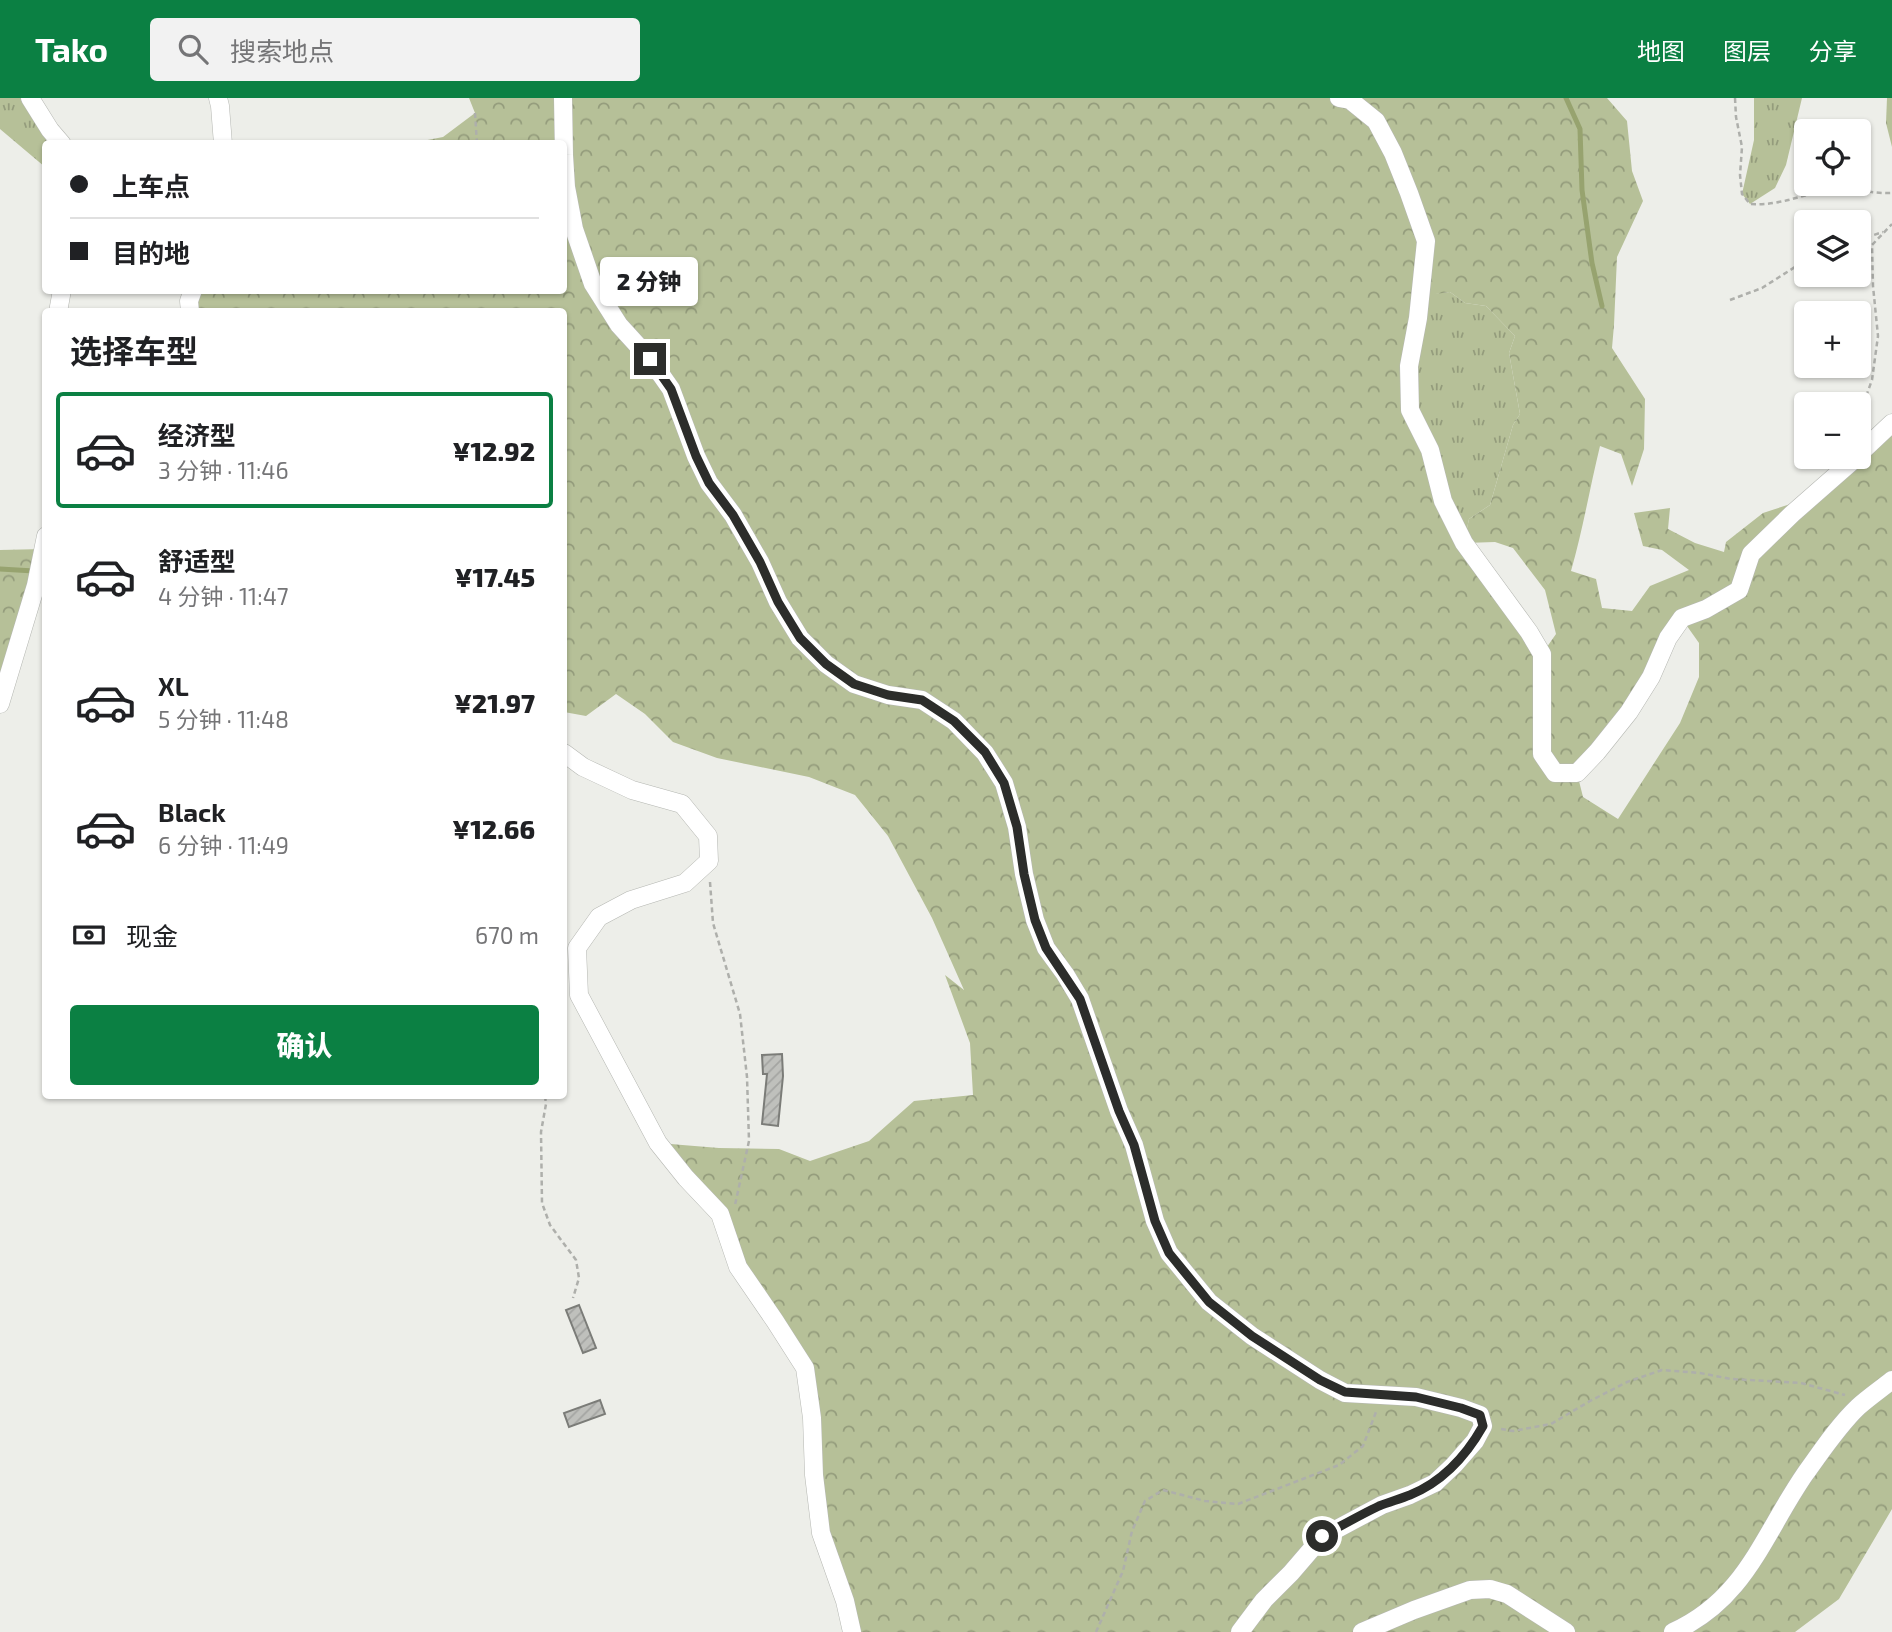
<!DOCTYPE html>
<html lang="zh">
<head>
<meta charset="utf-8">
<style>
	body { margin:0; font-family:"Exo 2","Noto Sans SC",sans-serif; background:#f2f2f2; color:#202124; height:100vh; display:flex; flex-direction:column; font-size:26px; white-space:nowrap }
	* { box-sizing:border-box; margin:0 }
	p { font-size:23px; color:#757577 }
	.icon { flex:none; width:38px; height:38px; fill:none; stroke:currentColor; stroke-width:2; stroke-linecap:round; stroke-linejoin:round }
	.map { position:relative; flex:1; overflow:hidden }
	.side { position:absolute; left:42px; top:210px; width:525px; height:791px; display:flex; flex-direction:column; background:#fff; border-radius:7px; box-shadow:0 2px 5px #0004 }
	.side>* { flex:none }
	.hud { position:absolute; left:42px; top:42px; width:525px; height:154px; border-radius:7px; box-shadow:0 2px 5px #0004; display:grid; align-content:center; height:154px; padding:0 28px; background:#fff }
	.tools { position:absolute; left:1794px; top:21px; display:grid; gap:14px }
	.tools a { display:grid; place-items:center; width:77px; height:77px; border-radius:7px; background:#fff; box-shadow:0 2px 5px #0004; font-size:35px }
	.end { position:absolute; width:32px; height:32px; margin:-16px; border:9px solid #2c2d2b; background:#fff; box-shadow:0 0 0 4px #fff }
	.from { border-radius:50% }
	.bubble { position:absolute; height:49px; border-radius:7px; background:#fff; box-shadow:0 2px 5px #0004; font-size:23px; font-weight:800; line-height:49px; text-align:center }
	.hud b { display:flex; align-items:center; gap:24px; height:66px; font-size:26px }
	.hud b+b { border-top:2px solid #e0e0e0 }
	.hud i { width:18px; height:18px; background:#202124 }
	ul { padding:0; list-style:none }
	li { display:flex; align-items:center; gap:21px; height:116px; margin:0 14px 10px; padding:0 14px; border:4px solid transparent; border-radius:7px }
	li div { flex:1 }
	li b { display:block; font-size:26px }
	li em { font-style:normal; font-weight:800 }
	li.selected { border-color:#0b8043 }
	li>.icon { width:63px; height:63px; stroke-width:1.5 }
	h2 { padding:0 28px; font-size:32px; line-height:84px }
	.pay { display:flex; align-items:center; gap:18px; height:77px; padding:0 28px; font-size:26px }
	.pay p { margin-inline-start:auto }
	.cta { display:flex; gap:14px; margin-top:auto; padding:14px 28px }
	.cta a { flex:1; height:80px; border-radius:7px; background:#0b8043; color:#fff; font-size:28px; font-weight:800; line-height:80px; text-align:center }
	header { display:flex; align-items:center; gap:42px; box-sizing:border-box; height:98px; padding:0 35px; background:#0b8043; color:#fff }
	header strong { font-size:33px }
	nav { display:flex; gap:38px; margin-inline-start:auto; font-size:24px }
	.search { width:490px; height:63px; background:#f2f2f2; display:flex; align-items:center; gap:18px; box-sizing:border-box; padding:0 24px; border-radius:7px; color:#757577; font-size:26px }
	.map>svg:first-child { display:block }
	.grass { fill:url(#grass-tufts) }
	.forest { fill:url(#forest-crowns); fill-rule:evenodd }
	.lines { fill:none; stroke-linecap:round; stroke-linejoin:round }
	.stream { stroke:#97a36f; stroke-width:5 }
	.building { fill:url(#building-hatch); stroke:#7b7c78; stroke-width:2 }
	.minor-casing { stroke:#b5b7b2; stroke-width:19 }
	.path { stroke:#aeafab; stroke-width:2.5; stroke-dasharray:5 3.5; stroke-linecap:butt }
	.minor { stroke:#fff; stroke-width:18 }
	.route { stroke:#2c2d2b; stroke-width:9 }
</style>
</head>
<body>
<header>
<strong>Tako</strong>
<div class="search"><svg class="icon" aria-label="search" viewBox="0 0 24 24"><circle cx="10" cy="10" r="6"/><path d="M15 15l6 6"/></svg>搜索地点</div>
<nav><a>地图</a><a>图层</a><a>分享</a></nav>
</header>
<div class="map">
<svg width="1892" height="1534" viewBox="0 0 1892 1534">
	<defs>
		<pattern id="grass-tufts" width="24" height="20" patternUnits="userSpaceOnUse" patternTransform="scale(1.75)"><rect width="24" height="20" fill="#b6c098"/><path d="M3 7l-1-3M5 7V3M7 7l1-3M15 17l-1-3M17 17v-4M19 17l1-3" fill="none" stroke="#949c7c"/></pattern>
		<pattern id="forest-crowns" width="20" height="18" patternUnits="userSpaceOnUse" patternTransform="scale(1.75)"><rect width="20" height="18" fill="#b6c098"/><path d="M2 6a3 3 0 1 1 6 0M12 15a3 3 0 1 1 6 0" fill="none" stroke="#949c7c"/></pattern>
		<pattern id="building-hatch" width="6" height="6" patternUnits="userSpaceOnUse" patternTransform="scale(1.75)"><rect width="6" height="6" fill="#bfc0bc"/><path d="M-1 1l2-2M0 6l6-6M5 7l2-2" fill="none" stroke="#a4a5a2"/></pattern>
	</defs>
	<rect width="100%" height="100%" fill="#edeee9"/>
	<g class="grass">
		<path d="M0,0H30L62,45L46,46L45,69L0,31Z"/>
		<path d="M1754,0H1802L1786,67L1775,90L1750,106L1742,96L1754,42Z"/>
		<path d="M1450,194L1465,205L1486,208L1515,238L1509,255L1520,316L1513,327L1490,407L1469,421L1464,445L1410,312L1421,197Z"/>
		<path d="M1892,325V358H1859Z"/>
	</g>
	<g class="forest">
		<path d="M469,0H1607L1627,23L1632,73L1643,103L1617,159L1614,227L1612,250L1645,301L1644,351L1632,388L1621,356L1600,348C1590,389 1583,431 1571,473L1596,481L1602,510L1632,513L1650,488L1689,472L1662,452L1643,448L1634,415L1670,410L1668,431L1695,445L1724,454L1726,444L1763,415L1812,399L1859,358H1892V1411L1839,1501L1795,1534H852L821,1435L805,1270L775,1223L720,1116L658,1045L719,1050L779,1051L810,1063L869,1043L914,1003L973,997L970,945L945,877L964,892L932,820L888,738L855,697L809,679L717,660L673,644L645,616L616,596L586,618L564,614V214H190L193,192H564V46L412,45L443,39L475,15ZM1450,194L1465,205L1486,208L1515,238L1509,255L1520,316L1513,327L1490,407L1469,421L1464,444L1410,312L1421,198ZM1495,444L1513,450L1545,492L1556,536L1542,556L1465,445ZM1682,521L1699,545V579L1680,625L1618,721L1583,699L1577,675Z"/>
		<path d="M1887,0H1892V49L1886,25Z"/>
		<path d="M43,451L0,606V452Z"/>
	</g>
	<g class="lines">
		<g class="stream">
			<path d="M1566,0L1580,31L1582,92L1592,165L1602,208"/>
			<path d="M0,471L34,473"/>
		</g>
	</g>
	<g class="building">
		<path d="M782,956L783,978L778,1028L762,1026L767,976H763L762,957Z"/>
		<path d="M579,1207L596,1250L583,1255L566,1212Z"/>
		<path d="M600,1302L605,1316L569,1329L564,1315Z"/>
	</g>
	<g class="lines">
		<defs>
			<g id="minor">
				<path d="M30,0L50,32L62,46"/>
				<path d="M218,0L220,8L223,46"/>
				<path d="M563,0L564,57L566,89L574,131L593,186L619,227L650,261L671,291L696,358L709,385L733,417L760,464L778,504L800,540L826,566L854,586L888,597L922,602L954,623L985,655L1004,685L1017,729L1024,776L1035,822L1046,850L1065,876L1080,901L1119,1013L1134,1047L1155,1123L1169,1155L1209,1204L1252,1238L1320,1282L1345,1295L1416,1299L1461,1310L1480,1317L1483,1328L1475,1343L1454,1367L1435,1385L1410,1397L1382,1407L1322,1439L1291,1475L1264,1502L1240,1534"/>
				<path d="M1339,0L1350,2L1376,23L1393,55L1409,95L1426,143L1418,220L1409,268L1410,312L1430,352L1443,403L1464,445L1529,534L1542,556V656L1555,675H1577L1597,654L1629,614L1651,579L1668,540L1682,520L1706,511L1739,492L1751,456L1792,416L1857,359"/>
				<path d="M58,214L62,192"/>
				<path d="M190,214L189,203L193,192"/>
				<path d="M1858,357L1892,325"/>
				<path d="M0,606L36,487L46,438"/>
				<path d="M564,655L583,669L632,692L682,706L708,738L709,763L685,785L631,802L599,819L577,850L579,897L658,1045L686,1080L720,1116L738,1169L775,1223L805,1270L812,1320L814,1377L821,1435L845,1503L852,1534"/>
				<path d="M1362,1534L1414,1512L1470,1492L1490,1491L1507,1496L1566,1534"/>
				<path d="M1673,1534C1746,1501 1763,1437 1805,1376C1821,1354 1838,1328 1858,1309C1869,1299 1881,1291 1892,1282"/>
			</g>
		</defs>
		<use href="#minor" class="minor-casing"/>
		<g class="path">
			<path d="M1735,0L1736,19L1742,49L1740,77L1742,96L1750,106C1782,108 1801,96 1831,92C1851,89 1872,96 1892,95"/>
			<path d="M475,15L477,46"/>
			<path d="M1858,142L1883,134"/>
			<path d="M1730,202L1762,190L1806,162"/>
			<path d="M1859,331L1860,315L1872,282L1878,238L1873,188L1872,147L1892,126"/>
			<path d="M710,784L713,825L740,916L747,979L749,1043L735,1107"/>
			<path d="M545,998L546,1006L541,1034L542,1105L550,1127L576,1162L579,1180L573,1200"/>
			<path d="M1501,1331L1513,1333L1551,1326L1590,1303L1627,1284L1662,1272L1700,1275L1731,1281L1801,1285L1845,1297"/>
			<path d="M1096,1534L1123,1473L1132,1433L1145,1403L1163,1392L1205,1403L1238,1406L1339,1367L1363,1348L1376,1314"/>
		</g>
		<use href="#minor" class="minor"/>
	</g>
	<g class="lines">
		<path class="route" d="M650,261L671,291L696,358L709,385L733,417L760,464L778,504L800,540L826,566L854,586L888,597L922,602L954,623L985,654L1004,685L1017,729L1024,776L1035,822L1046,850L1080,901L1119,1013L1134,1047L1155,1123L1169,1155L1209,1204L1252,1238L1320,1282L1345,1294L1416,1299L1461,1310L1480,1317L1483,1328C1466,1358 1442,1384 1410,1397C1400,1401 1389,1404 1379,1408C1360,1417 1341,1428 1322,1438"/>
	</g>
</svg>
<div class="tools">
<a><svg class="icon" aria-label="locate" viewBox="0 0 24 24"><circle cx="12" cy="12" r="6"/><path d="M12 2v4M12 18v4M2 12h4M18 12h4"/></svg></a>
<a><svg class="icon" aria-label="layers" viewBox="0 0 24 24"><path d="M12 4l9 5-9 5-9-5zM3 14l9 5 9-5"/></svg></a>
<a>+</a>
<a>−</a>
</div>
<i class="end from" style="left:1322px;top:1438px"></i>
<i class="end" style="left:650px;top:261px"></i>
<div class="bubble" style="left:600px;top:159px;width:98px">2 分钟</div>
<div class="hud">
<b><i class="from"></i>上车点</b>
<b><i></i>目的地</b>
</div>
<section class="side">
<h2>选择车型</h2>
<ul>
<li class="selected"><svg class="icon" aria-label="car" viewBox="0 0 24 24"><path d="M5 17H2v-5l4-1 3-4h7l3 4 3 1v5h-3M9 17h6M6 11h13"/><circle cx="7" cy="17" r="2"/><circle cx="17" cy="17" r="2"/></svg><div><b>经济型</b><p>3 分钟 · 11:46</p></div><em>¥12.92</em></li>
<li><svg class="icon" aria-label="car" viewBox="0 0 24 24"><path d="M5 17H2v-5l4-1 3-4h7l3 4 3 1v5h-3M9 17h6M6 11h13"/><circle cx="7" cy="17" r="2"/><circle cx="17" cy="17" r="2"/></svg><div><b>舒适型</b><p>4 分钟 · 11:47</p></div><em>¥17.45</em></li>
<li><svg class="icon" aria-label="car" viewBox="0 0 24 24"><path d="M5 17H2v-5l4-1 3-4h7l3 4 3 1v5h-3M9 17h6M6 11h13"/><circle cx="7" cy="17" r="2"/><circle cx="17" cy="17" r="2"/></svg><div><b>XL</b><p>5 分钟 · 11:48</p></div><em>¥21.97</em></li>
<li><svg class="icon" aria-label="car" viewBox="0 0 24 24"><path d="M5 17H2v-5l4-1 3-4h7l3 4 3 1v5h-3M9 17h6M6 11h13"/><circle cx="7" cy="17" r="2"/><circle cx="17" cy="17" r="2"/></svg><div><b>Black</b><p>6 分钟 · 11:49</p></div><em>¥12.66</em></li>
</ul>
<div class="pay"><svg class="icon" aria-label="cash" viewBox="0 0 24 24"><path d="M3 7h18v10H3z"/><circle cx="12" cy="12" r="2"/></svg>现金<p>670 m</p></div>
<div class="cta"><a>确认</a></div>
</section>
</div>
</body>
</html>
